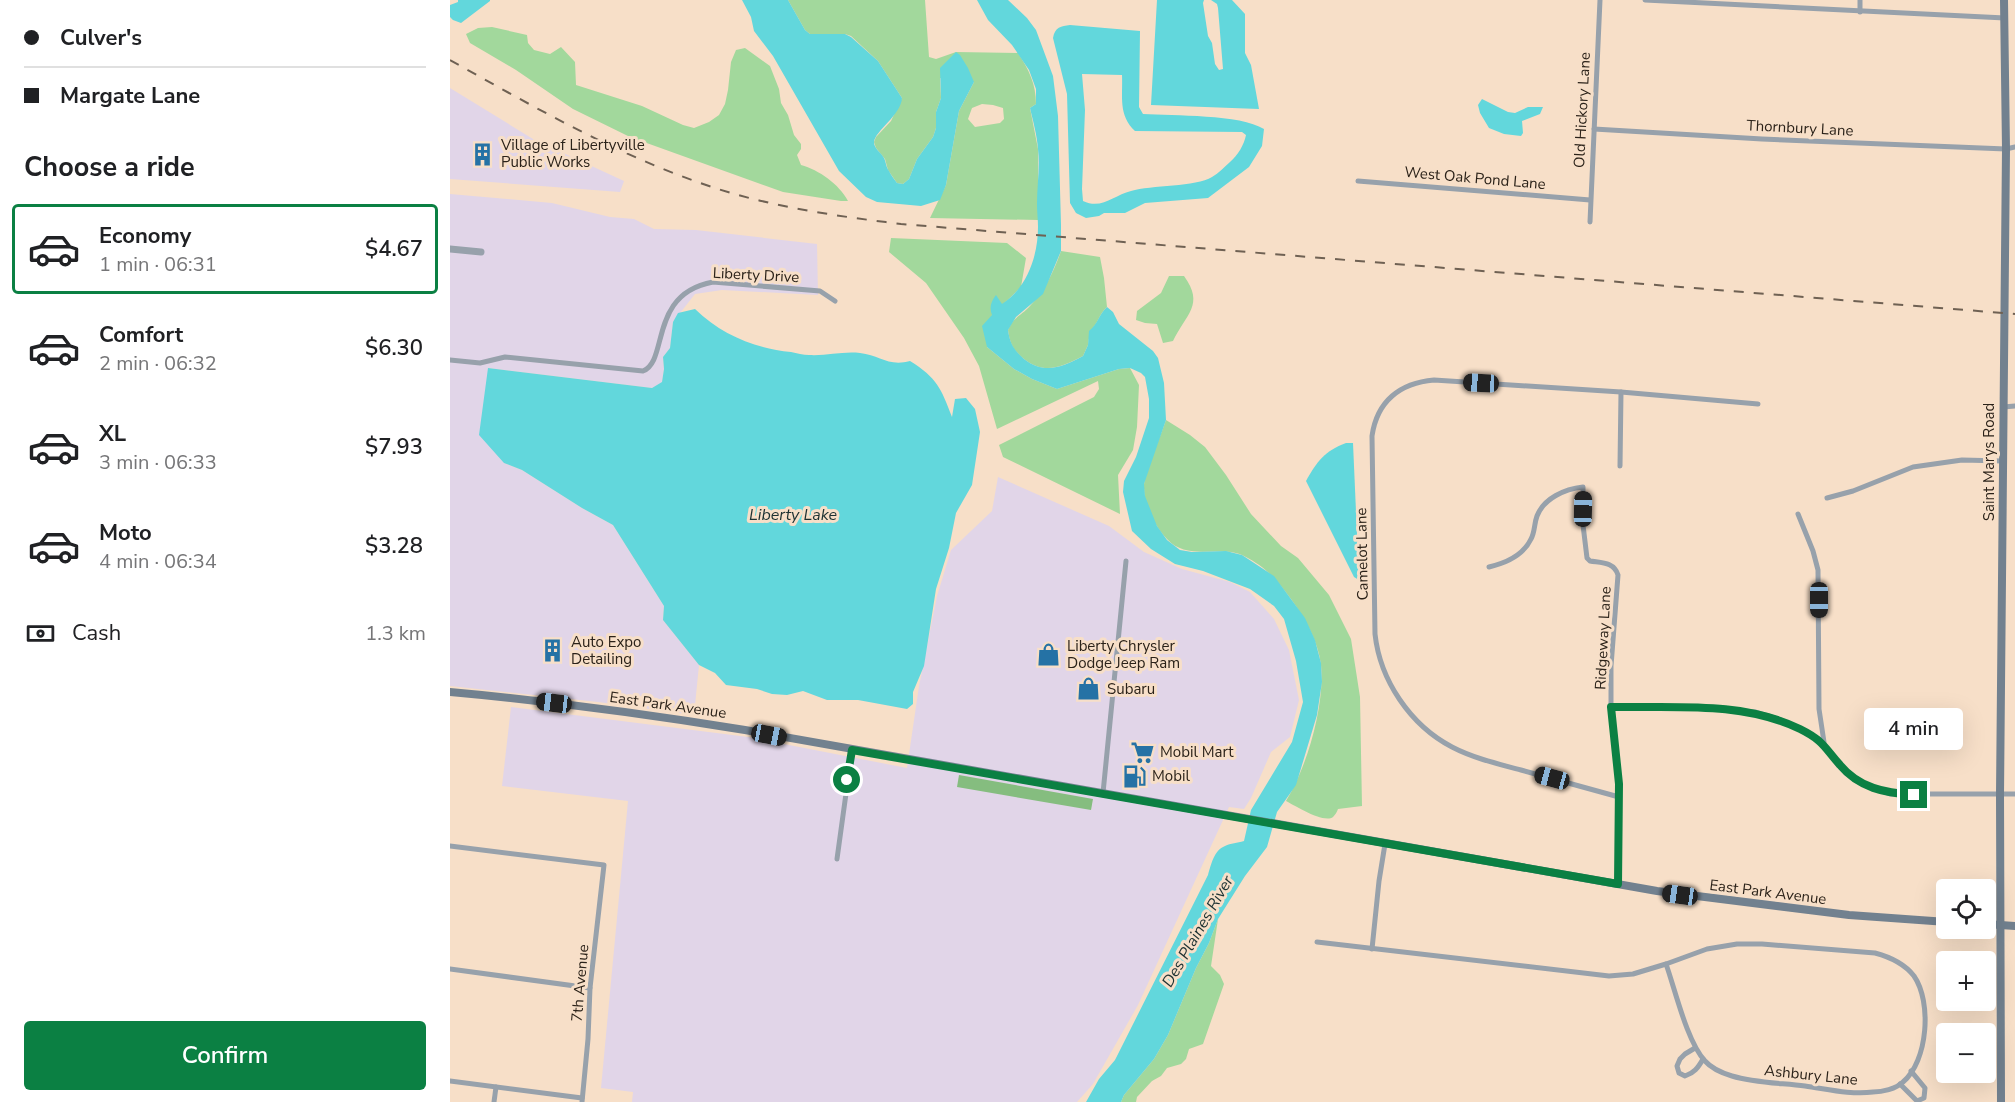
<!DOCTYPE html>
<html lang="en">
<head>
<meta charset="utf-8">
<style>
	body { margin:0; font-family:"Nunito Sans",sans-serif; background:#f6f6f6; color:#202124; height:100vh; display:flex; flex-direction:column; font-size:22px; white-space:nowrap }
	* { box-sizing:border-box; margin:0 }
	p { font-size:20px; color:#757577 }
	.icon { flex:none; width:33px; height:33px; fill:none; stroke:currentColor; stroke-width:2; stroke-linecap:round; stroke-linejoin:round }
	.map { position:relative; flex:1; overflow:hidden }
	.side { display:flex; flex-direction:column; background:#fff; width:450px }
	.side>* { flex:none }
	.guide { display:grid; align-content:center; height:132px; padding:0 24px; background:#fff }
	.tools { position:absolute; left:1486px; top:879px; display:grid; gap:12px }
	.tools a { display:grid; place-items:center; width:60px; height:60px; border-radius:6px; background:#fff; box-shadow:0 6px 24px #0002; font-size:30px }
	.end { position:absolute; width:27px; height:27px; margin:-14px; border:8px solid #0b8043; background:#fff; box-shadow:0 0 0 3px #fff }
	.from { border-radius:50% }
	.bubble { position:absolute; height:42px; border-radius:6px; background:#fff; box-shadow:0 6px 24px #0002; font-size:20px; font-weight:600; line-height:42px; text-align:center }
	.car { position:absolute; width:18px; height:36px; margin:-18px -9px; border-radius:8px; box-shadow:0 0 4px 2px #0007; background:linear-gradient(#222 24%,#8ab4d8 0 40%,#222 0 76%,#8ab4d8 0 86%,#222 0) }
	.guide b { display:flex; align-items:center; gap:21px; height:57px; font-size:22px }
	.guide b+b { border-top:2px solid #e0e0e0 }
	.guide i { width:15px; height:15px; background:#202124 }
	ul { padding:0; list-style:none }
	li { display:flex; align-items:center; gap:18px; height:90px; margin:0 12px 9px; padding:0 12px; border:3px solid transparent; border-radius:6px }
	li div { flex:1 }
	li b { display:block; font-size:22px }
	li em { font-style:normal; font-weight:600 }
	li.selected { border-color:#0b8043 }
	li>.icon { width:54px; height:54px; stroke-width:1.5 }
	h2 { padding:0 24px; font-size:27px; line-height:72px }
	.pay { display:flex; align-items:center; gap:15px; height:66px; padding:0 24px; font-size:22px }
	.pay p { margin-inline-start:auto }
	.cta { display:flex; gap:12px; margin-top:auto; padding:12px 24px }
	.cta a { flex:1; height:69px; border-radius:6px; background:#0b8043; color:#fff; font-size:24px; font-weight:600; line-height:69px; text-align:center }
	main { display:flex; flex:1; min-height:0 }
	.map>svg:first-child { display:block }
	.industrial { fill:#e1d5e8 }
	.green { fill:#a2d89c; fill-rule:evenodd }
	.forest { fill:#85bd7f }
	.water { fill:#62d7dc; fill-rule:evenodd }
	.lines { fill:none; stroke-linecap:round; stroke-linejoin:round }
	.minor { stroke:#97a1ab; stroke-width:5 }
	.tertiary { stroke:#97a1ab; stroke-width:7 }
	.secondary { stroke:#72818f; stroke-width:8 }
	.rail { stroke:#6f6153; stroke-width:2; stroke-dasharray:10 10; stroke-linecap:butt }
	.route { stroke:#0b8043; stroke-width:8 }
	.labels { text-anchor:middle; stroke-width:6; stroke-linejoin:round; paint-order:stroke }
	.street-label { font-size:15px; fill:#2b2219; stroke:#f7dfc8 }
	.poi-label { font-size:15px; fill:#2b2219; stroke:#f7dfc8; text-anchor:start }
	.water-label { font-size:16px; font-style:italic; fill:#1c3132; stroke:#f7dfc8 }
</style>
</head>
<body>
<main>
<section class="side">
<div class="guide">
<b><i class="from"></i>Culver's</b>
<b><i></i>Margate Lane</b>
</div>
<h2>Choose a ride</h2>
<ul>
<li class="selected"><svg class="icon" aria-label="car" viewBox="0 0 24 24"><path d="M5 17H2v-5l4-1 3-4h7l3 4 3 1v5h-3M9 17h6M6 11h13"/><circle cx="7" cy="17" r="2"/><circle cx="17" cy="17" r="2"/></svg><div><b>Economy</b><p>1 min · 06:31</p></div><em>$4.67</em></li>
<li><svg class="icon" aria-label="car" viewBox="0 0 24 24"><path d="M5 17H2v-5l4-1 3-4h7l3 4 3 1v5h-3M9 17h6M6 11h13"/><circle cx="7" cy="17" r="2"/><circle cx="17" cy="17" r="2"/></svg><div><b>Comfort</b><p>2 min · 06:32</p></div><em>$6.30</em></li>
<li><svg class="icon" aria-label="car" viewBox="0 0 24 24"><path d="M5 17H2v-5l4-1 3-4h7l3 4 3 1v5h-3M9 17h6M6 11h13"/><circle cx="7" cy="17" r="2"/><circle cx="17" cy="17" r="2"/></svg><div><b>XL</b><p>3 min · 06:33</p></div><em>$7.93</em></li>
<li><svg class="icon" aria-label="car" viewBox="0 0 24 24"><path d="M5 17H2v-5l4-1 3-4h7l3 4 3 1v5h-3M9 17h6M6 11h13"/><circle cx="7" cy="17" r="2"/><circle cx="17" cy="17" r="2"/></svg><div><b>Moto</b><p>4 min · 06:34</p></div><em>$3.28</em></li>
</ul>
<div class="pay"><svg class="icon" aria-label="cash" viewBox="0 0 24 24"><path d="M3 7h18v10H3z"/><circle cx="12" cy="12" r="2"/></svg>Cash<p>1.3 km</p></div>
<div class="cta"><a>Confirm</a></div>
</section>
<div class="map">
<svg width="1565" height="1102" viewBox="0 0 1565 1102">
	<rect width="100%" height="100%" fill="#f7dfc8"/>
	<g class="industrial">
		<path d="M0,88L83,139L174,181L170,192L0,179Z"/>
		<path d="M0,194L102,203L160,217L184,219L204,229L246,230L367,244L368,295L272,290L245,294L223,322L220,348L213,357L214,369L212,383L202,388L38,368L54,463L72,470L132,508L163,525L214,606L213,620L249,665L244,715L148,702L0,686Z"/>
		<path d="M548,477L659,526L694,552L732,569L780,582L800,592L824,619L839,650L849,700L840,737L821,752L801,798L794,809L779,807L688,1005L643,1084L627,1102H182L183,1092L151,1088L178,801L52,786L61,707L298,737L457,768L469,686L487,596L501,550L542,511Z"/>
	</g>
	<g class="green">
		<path d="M338,0H475L479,57L486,59L506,52L568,53C579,70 586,84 586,104L580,108L588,149V220L480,218L496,185L509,111L524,82L490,78L491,98L486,112V128L483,137L467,159L459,179L453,184L447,183L438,170L435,159L426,148L424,142L426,137L441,121L452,98L428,61L401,36L395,34H360L355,30ZM532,104L543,105L553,108L554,119L550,123L525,127L518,119L522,108Z"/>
		<path d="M42,27L77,35L78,43L84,50L100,54L111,47L125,62L126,85L192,106L233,125L244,128L259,122L269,115L275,104L278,90L281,62L286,50L295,48L320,66L329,89L331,103L338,115L344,135L351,144V149L347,155L351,165C369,170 389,184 398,201H391L333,192L180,137L123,109L66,70L20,43L16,34L28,28Z"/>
		<path d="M441,238L557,243L576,258L571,287L542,315L537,347L564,369L582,379L607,389L669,369L680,368L689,385L687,427L683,450L668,475L670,514L553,457L549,445L644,397L649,389L648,381L547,429L529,366L514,338L476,283L439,252Z"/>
		<path d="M611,251L650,257L654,278L657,307C649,314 648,324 640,331L638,345L633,356C611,367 595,375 574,359C563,350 560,344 558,330C564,316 571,316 580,306C595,290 604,271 611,251Z"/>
		<path d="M719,276H734C755,305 736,314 723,341L713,343L707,324L695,323L686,320L687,311L711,293Z"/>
		<path d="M716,420L740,435L755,447L776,475L801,514L831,546L848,558L879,595L901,639L910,697L912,806L888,809C887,812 885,815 883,817C874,824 844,805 836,801C857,767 875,705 871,665C868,640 855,619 841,599C827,580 816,567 794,556C769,544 738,562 717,539C705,527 693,503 694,485C695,472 711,435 716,420Z"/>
		<path d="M768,919L761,966L770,975L774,984L753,1044L739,1049L736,1059L731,1064L717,1068L711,1076L702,1081L687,1097L686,1102H671L674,1095L704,1059L718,1035L746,968L759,943Z"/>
	</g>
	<path class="forest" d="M509,775L643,799L641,810L507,787Z"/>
	<g class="water">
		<path d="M8,0H40V1L11,23L3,20L0,17V5L8,2Z"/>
		<path d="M292,0H338L355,30L360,34H395L401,37L428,61L452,98C451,115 425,131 424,142C424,149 431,152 434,158C436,162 436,167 439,171C441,175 444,179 447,183L453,184L459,179L467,159L483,137L486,128V112L491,98L490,68L506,52L510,55L518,68L524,82L509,111L496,185L490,200L471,206L427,202L416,197L389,171L323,56L304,31L301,17Z"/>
		<path d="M527,0H558L577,18L586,30L603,76L608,116L611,225V251L593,294L566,317L558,330C560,344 564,350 574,359C595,375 612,367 633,356L638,345L639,331C648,324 649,314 657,307L663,312L669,324L703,351L708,358L714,383L716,420L694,484L695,496L707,526L717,540L730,550L742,552L776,551L792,555L824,576L855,618L865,640L871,663L872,682L867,715L846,785L827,812L817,847L795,876L768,919L759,943L746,968L718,1035L704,1059L674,1095L671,1102H636L649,1079L665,1060L758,875C761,865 764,850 775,846C781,843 787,843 794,841L801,810L842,742L853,702L846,661L834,619L824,606L800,589L753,571L725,564L701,549L682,531L673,492L674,481L686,457L699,418V399L695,377L691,373L680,368L669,369L607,389L582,379L564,369L537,347L532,326L542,315C539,308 541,301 546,295L552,304C577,288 588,256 588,227C588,220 587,212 587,204C587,186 590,167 588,149C587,135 583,121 580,108L586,104V89L579,70L562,45L538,20Z"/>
		<path d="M707,0H754L753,3L758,36L762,43L765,64L769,70L773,69L768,8L767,4L761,0H782L795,14V53L801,65L809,109L701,105Z"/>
		<path d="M620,25L690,31L689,107L693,114C724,116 790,114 814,129L812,146L799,167L758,198L695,203L675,213H654L649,216L636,218L626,213L620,203L617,94L603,38C605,27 611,26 620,25ZM632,74L672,75C673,97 668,115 685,131L792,132L796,135C794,145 788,155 780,162C774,167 769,173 762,177C746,187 701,185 681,191C664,195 652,210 633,201L632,189L635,110Z"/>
		<path d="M1032,99L1058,112L1065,113L1078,107H1093L1090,114L1072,121L1073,133L1071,136L1054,134L1039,128L1030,113L1028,105Z"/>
		<path d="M245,309C272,335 304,348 341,352C347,353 353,355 359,355C377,356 393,351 410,353C430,355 438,367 460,361C487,378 491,388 502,417L505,399L516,398L525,409L530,432L522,485L506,513L499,548L486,589L474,666L463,692V704L457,709L408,700H377L353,691L337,695L322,694L307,689L276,685L265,673L249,665L213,620L214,606L163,525L132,508L72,470L54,463L29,435L38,368L202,388L212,382L214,369L213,357L220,348L223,322L228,313Z"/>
		<path d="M896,443H903L909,580L904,577L856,481C867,461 875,451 896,443Z"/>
	</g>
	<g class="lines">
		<g class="minor">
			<path d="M1195,0L1555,18"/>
			<path d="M1410,0V12"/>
			<path d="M1144,129L1312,139L1556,149L1565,147"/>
			<path d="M908,181L1140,200"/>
			<path d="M1140,222L1150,0"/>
			<path d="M0,360L30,363L55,357L193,371C219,361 198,294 263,282L370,291L385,301"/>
			<path d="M1553,407L1565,406"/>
			<path d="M1170,466L1171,392"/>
			<path d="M1377,498L1403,491L1463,467L1512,460L1553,461"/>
			<path d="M1348,514L1363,551L1368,570L1369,709L1374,742"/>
			<path d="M1039,567C1056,563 1073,556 1081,539C1085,532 1084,524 1087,516C1094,498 1115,489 1133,487V525L1137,558L1140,561C1152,563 1164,562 1168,575L1161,666V707L1169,784L1168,884"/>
			<path d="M1161,707H1242L1305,712L1331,720L1369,739L1391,768L1402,777L1413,784L1440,794H1565"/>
			<path d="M653,793L676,561"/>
			<path d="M1169,797C1136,788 1104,779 1071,770C1048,764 1023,758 1002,747C960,725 930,680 925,634L922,436C927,401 950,383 984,380L1171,392L1308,404"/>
			<path d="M0,846L154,865L140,988L138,1039L132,1102"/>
			<path d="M387,859L402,750"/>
			<path d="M867,942L1159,976L1183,974L1216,964"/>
			<path d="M1287,944H1312L1425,953C1440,957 1454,963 1464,976C1482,1002 1478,1061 1453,1082C1446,1089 1432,1092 1423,1092C1401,1095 1377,1089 1355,1086C1331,1083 1305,1083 1282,1076C1272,1073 1262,1069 1255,1061C1237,1042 1225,989 1216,964L1257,949Z"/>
			<path d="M922,949L929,881L935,844"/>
			<path d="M0,969L140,988"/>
			<path d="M1245,1048L1235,1054L1230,1059L1227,1066L1229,1073L1235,1076C1244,1073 1248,1068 1253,1059"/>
			<path d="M0,1081L132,1098"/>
			<path d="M1450,1084L1467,1101L1474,1098L1475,1088L1461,1071"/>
			<path d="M44,1102L46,1087"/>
		</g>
		<path class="tertiary" d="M0,249L31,252"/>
		<g class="secondary">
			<path d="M0,692C99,701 197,714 295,730L1207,891L1399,915L1497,922"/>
			<path d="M1536,924L1565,926"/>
			<path d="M1551,1102L1550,794L1556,149L1554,0"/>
		</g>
		<path class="rail" d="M0,60C84,107 167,155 259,186C321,207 386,216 451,224L1565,314"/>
	</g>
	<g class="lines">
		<path class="route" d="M397,780L402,750L1168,884L1169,784L1161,707C1225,708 1292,701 1350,729C1374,741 1374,747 1390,765C1409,788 1435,793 1464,795"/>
	</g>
	<defs>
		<symbol id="building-bare" viewBox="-9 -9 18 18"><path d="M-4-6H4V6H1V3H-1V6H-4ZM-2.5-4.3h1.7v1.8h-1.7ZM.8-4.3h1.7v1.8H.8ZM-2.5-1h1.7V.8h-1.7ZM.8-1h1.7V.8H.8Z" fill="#2572a5" stroke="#f7dfc8" stroke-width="2.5" paint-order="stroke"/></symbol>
		<symbol id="shop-bare" viewBox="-9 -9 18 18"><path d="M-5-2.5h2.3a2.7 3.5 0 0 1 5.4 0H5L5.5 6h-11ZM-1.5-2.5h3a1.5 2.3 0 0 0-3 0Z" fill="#2572a5" stroke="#f7dfc8" stroke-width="2.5" paint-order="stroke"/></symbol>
		<symbol id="supermarket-bare" viewBox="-9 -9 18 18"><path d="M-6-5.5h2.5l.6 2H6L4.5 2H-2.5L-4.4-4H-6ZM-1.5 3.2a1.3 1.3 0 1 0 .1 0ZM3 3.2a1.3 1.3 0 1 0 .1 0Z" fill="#2572a5" stroke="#f7dfc8" stroke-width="2.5" paint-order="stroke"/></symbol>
		<symbol id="fuel-bare" viewBox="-9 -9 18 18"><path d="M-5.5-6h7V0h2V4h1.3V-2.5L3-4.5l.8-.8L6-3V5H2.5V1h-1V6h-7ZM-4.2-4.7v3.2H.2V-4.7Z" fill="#2572a5" stroke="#f7dfc8" stroke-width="2.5" paint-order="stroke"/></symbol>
	</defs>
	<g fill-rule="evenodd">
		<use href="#building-bare" x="16" y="138" width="33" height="33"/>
		<use href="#building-bare" x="86" y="634" width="33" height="33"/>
		<use href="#shop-bare" x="582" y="638" width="33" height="33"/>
		<use href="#shop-bare" x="622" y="672" width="33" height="33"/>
		<use href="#supermarket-bare" x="676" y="736" width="33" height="33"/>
		<use href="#fuel-bare" x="668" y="760" width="33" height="33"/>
	</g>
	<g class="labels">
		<g class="street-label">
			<text transform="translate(1132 110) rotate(-87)" y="5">Old Hickory Lane</text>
			<text transform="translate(1350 128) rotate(3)" y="5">Thornbury Lane</text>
			<text transform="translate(1025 178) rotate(5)" y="5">West Oak Pond Lane</text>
			<text transform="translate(306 275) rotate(3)" y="5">Liberty Drive</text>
			<text transform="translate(1539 462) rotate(-90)" y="5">Saint Marys Road</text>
			<text transform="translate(912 554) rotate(-91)" y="5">Camelot Lane</text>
			<text transform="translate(1153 638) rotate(-87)" y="5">Ridgeway Lane</text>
			<text transform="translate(218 705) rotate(8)" y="5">East Park Avenue</text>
			<text transform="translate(1318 892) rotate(7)" y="5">East Park Avenue</text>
			<text transform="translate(130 983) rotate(-85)" y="5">7th Avenue</text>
			<text transform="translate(1361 1075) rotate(6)" y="5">Ashbury Lane</text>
		</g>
		<g class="poi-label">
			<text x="51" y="150">Village of Libertyville<tspan x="51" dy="17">Public Works</tspan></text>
			<text x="121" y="647">Auto Expo<tspan x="121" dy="17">Detailing</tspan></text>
			<text x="617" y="651">Liberty Chrysler<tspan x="617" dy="17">Dodge Jeep Ram</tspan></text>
			<text x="657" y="694">Subaru</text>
			<text x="710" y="757">Mobil Mart</text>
			<text x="702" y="781">Mobil</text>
		</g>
		<g class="water-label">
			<text x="343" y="520">Liberty Lake</text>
			<text transform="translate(747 931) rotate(-60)" y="6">Des Plaines River</text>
		</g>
	</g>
</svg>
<div class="tools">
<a><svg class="icon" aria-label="locate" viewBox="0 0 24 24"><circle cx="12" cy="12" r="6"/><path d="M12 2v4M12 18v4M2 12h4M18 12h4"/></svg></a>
<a>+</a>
<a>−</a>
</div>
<i class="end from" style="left:397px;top:780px"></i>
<i class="end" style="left:1464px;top:795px"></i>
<div class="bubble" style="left:1414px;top:708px;width:99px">4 min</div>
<i class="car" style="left:1031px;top:383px;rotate:273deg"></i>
<i class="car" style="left:1133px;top:509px;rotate:1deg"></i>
<i class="car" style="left:1369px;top:600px;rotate:180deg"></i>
<i class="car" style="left:104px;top:703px;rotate:277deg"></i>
<i class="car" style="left:319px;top:735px;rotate:101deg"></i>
<i class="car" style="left:1102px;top:778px;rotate:285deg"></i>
<i class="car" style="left:1230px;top:895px;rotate:278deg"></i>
</div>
</main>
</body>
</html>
